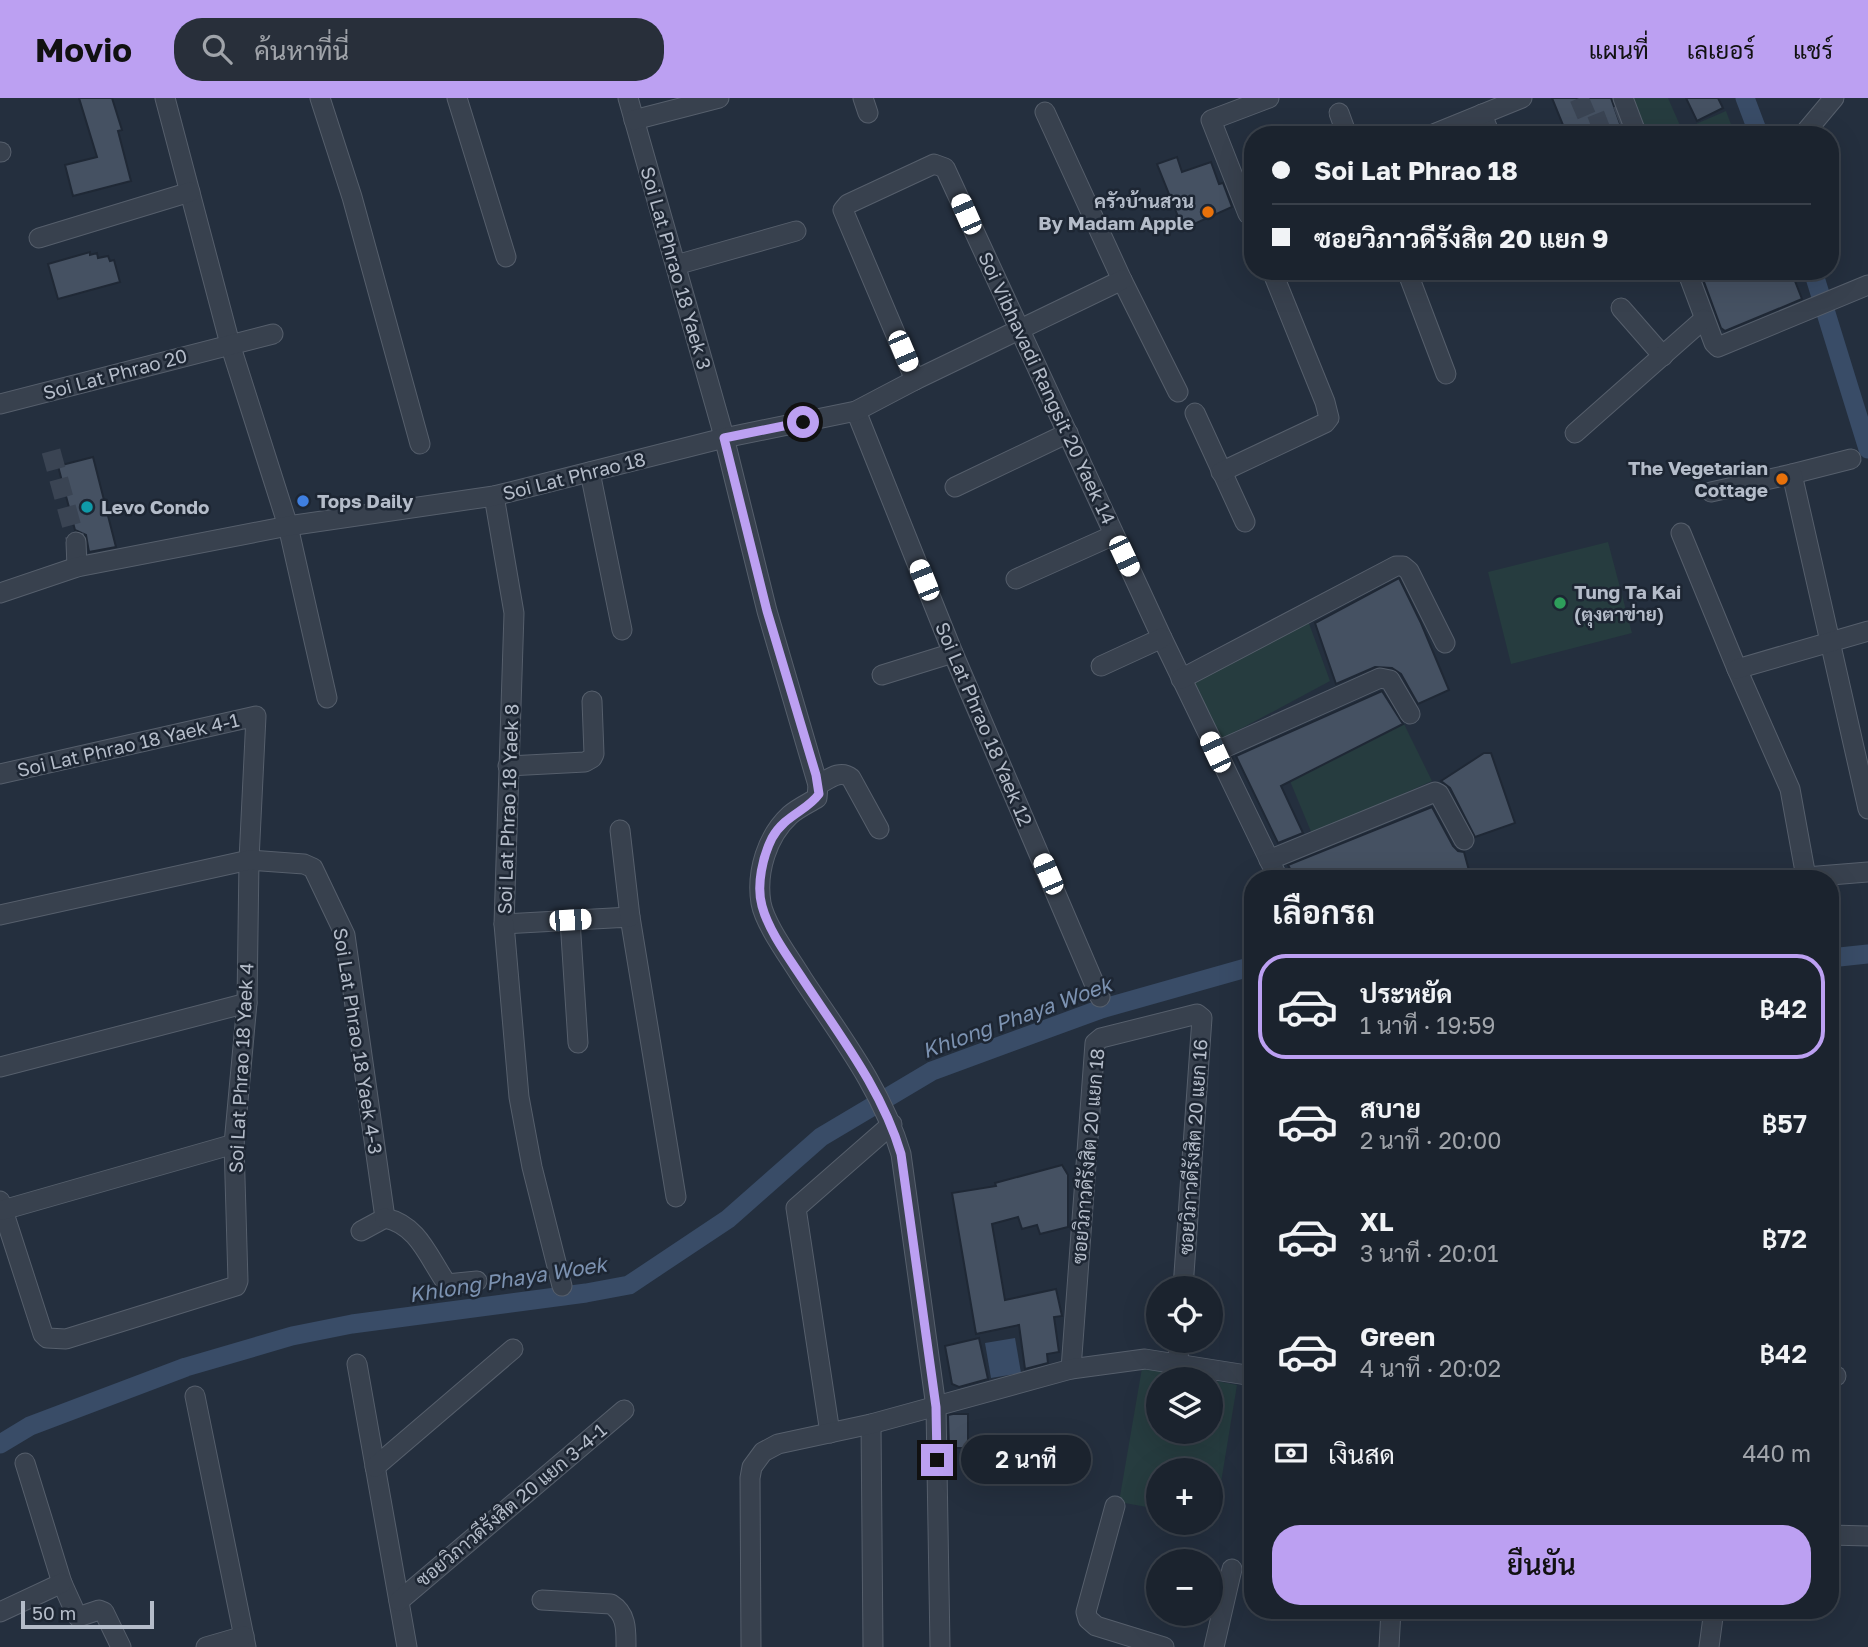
<!DOCTYPE html>
<html lang="th">
<head>
<meta charset="utf-8">
<style>
	body { margin:0; font-family:"Golos Text",Sarabun,sans-serif; background:#282f3a; color:#f1f3f6; height:100vh; display:flex; flex-direction:column; font-size:26px; white-space:nowrap }
	* { box-sizing:border-box; margin:0 }
	p { font-size:23px; color:#a0a4aa }
	.icon { flex:none; width:38px; height:38px; fill:none; stroke:currentColor; stroke-width:2; stroke-linecap:round; stroke-linejoin:round }
	.map { position:relative; flex:1; overflow:hidden }
	.side { position:absolute; left:1244px; top:772px; width:595px; height:749px; display:flex; flex-direction:column; background:#1b232e; border-radius:28px; box-shadow:0 7px 28px #0002,0 0 0 2px #39404a }
	.side>* { flex:none }
	.guide { position:absolute; left:1244px; top:28px; width:595px; height:154px; border-radius:28px; box-shadow:0 7px 28px #0002,0 0 0 2px #39404a; display:grid; align-content:center; height:154px; padding:0 28px; background:#1b232e }
	.buttons { position:absolute; left:1146px; top:1178px; display:grid; gap:14px }
	.buttons a { display:grid; place-items:center; width:77px; height:77px; border-radius:50%; background:#1b232e; box-shadow:0 7px 28px #0002,0 0 0 2px #39404a; font-size:35px }
	.scale { position:absolute; left:21px; bottom:18px; width:133px; box-sizing:border-box; padding-left:7px; border:4px solid #b4bcc9; border-top:0; font-size:19px; line-height:24px; white-space:nowrap; color:#b4bcc9; -webkit-text-stroke:5px #1d2633; paint-order:stroke }
	.end { position:absolute; width:32px; height:32px; margin:-16px; border:9px solid #bca0f2; background:#111; box-shadow:0 0 0 4px #111 }
	.from { border-radius:50% }
	.bubble { position:absolute; height:49px; border-radius:24px; background:#1b232e; box-shadow:0 7px 28px #0002,0 0 0 2px #39404a; font-size:23px; font-weight:600; line-height:49px; text-align:center }
	.car { position:absolute; width:21px; height:42px; margin:-21px -10px; border-radius:9px; box-shadow:0 0 5px 2px #0007; background:linear-gradient(#fff 24%,#345 0 40%,#fff 0 76%,#345 0 86%,#fff 0) }
	.guide b { display:flex; align-items:center; gap:24px; height:66px; font-size:26px }
	.guide b+b { border-top:2px solid #39404a }
	.guide i { width:18px; height:18px; background:#f1f3f6 }
	ul { padding:0; list-style:none }
	li { display:flex; align-items:center; gap:21px; height:105px; margin:0 14px 10px; padding:0 14px; border:4px solid transparent; border-radius:28px }
	li div { flex:1 }
	li b { display:block; font-size:26px }
	li em { font-style:normal; font-weight:600 }
	li.active { border-color:#bca0f2 }
	li>.icon { width:63px; height:63px; stroke-width:1.5 }
	h2 { padding:0 28px; font-size:32px; line-height:84px }
	.pay { display:flex; align-items:center; gap:18px; height:77px; padding:0 28px; font-size:26px }
	.pay p { margin-inline-start:auto }
	.button { display:flex; gap:14px; margin-top:auto; padding:14px 28px }
	.button a { flex:1; height:80px; border-radius:28px; background:#bca0f2; color:#111; font-size:28px; font-weight:600; line-height:80px; text-align:center }
	header { display:flex; align-items:center; gap:42px; box-sizing:border-box; height:98px; padding:0 35px; background:#bca0f2; color:#111 }
	header strong { font-size:33px }
	nav { display:flex; gap:38px; margin-inline-start:auto; font-size:24px }
	.search { width:490px; height:63px; background:#282f3a; display:flex; align-items:center; gap:18px; box-sizing:border-box; padding:0 24px; border-radius:28px; color:#a0a4aa; font-size:26px }
	.map>svg:first-child { display:block }
	.green { fill:#263c3f }
	.water { fill:#394c67 }
	.lines { fill:none; stroke-linecap:round; stroke-linejoin:round }
	.canal { stroke:#394c67; stroke-width:19 }
	.building { fill:#455162; stroke:#1f2835; stroke-width:2 }
	.minor-tunnel { stroke:#3a4453; stroke-width:19; stroke-dasharray:19 10; stroke-linecap:butt }
	.minor-casing { stroke:#565f6c; stroke-width:21 }
	.minor { stroke:#38414e; stroke-width:19 }
	.route { stroke:#bca0f2; stroke-width:9 }
	.food-dot { fill:#e8710a; stroke:#1d2633; stroke-width:2.5 }
	.shop-dot { fill:#3f7fe0; stroke:#1d2633; stroke-width:2.5 }
	.culture-dot { fill:#0f9aa8; stroke:#1d2633; stroke-width:2.5 }
	.leisure-dot { fill:#2e9e5b; stroke:#1d2633; stroke-width:2.5 }
	.labels { text-anchor:middle; stroke-width:5; stroke-linejoin:round; paint-order:stroke }
	.poi-label { font-size:19px; font-weight:bold; fill:#b4bcc9; stroke:#1d2633; text-anchor:start }
	.street-label { font-size:19px; fill:#b4bcc9; stroke:#1d2633 }
	.water-label { font-size:21px; font-style:italic; fill:#7c92b1; stroke:#1d2633 }
</style>
</head>
<body>
<header>
<strong>Movio</strong>
<div class="search"><svg class="icon" aria-label="search" viewBox="0 0 24 24"><circle cx="10" cy="10" r="6"/><path d="M15 15l6 6"/></svg>ค้นหาที่นี่</div>
<nav><a>แผนที่</a><a>เลเยอร์</a><a>แชร์</a></nav>
</header>
<div class="map">
<svg width="1868" height="1549" viewBox="0 0 1868 1549">
	<rect width="100%" height="100%" fill="#242f3e"/>
	<g class="green">
		<path d="M1628,0H1668L1682,32L1726,13L1735,37H1642Z"/>
		<path d="M1608,444L1632,535L1511,566L1488,474Z"/>
		<path d="M1307,520L1330,583L1220,642L1189,583Z"/>
		<path d="M1404,626L1432,683L1312,736L1290,683Z"/>
		<path d="M1142,1270L1206,1281H1158V1334H1211V1282L1237,1287L1215,1421L1211,1420V1372H1158V1411L1119,1404Z"/>
	</g>
	<path class="water" d="M1015,1240L1021,1275L991,1280L985,1245Z"/>
	<g class="lines">
		<g class="canal">
			<path d="M1745,0L1759,37"/>
			<path d="M1813,173L1868,351"/>
			<path d="M1830,860L1868,856"/>
			<path d="M0,1346L30,1328L186,1269L292,1238L352,1226L586,1195L629,1187L728,1121L821,1039L932,973L1101,911L1253,868"/>
		</g>
	</g>
	<g class="building">
		<path d="M79,0H112L122,32L118,33L131,83L73,98L65,67L97,59Z"/>
		<path d="M1552,0H1611L1624,37H1567Z"/>
		<path d="M1686,0H1718L1723,10L1697,23Z"/>
		<path d="M1177,59L1182,74L1211,64L1219,86L1223,85L1232,109L1183,131L1157,66Z"/>
		<path d="M90,154V157L97,155L98,160L108,158L110,163L114,162L120,184L58,201L48,166Z"/>
		<path d="M1700,173H1791L1802,201L1725,233L1721,230Z"/>
		<path d="M93,359L116,449L89,454L86,437L75,432L58,368Z"/>
		<path d="M1399,480L1421,525L1449,592L1418,606L1401,576L1392,570L1375,569L1336,586L1315,525Z"/>
		<path d="M1382,593L1403,626L1281,688L1303,735L1278,745L1236,658Z"/>
		<path d="M1484,655H1491L1515,725L1475,739L1450,690L1441,683Z"/>
		<path d="M1432,709L1453,748L1458,753L1464,754L1471,780H1295L1288,767Z"/>
		<path d="M1062,1067L1068,1077V1129L1040,1136L1037,1127L1022,1131L1018,1119L992,1126L1005,1202L1056,1191L1062,1218L1054,1219L1059,1254L1047,1256L1048,1265L1025,1271L1019,1227L976,1236L952,1095L996,1088L995,1085Z"/>
		<path d="M979,1240L988,1281L959,1289L952,1286L945,1248Z"/>
		<path d="M953,1316H968V1350H949L948,1317Z"/>
	</g>
	<g class="lines">
		<g class="minor-tunnel">
			<path d="M1579,0L1591,28L1622,16"/>
			<path d="M51,353L76,444"/>
		</g>
		<defs>
			<g id="minor">
				<path d="M165,0L230,246L288,428L327,600"/>
				<path d="M320,0L352,99L420,346"/>
				<path d="M457,0L506,159"/>
				<path d="M628,0L723,335L767,513L818,687L817,700C809,705 798,710 790,717C767,738 756,774 761,805C765,827 790,860 802,880C839,936 882,991 901,1056L936,1309L940,1549"/>
				<path d="M863,0L868,15"/>
				<path d="M1623,0L1637,37"/>
				<path d="M1045,14L1122,182L1178,294"/>
				<path d="M1339,15L1347,37"/>
				<path d="M1482,16L1490,37"/>
				<path d="M634,22L719,0"/>
				<path d="M1431,37L1522,0"/>
				<path d="M1803,37L1834,0"/>
				<path d="M0,54H1"/>
				<path d="M1248,116L1211,22L1269,0"/>
				<path d="M39,140L190,94"/>
				<path d="M676,167L796,133"/>
				<path d="M1407,173L1446,276"/>
				<path d="M1687,173L1714,245L1718,249L1868,187"/>
				<path d="M1621,210L1663,258"/>
				<path d="M915,282L843,112L848,106L934,66L945,70L1162,540L1278,780"/>
				<path d="M0,306L273,236"/>
				<path d="M856,313L953,555L1100,899"/>
				<path d="M1195,315L1245,424"/>
				<path d="M1575,335L1704,221"/>
				<path d="M590,374L622,532"/>
				<path d="M1221,374L1325,325L1329,320L1325,304L1272,173"/>
				<path d="M1792,376L1851,361"/>
				<path d="M955,389L1068,335"/>
				<path d="M1711,394L1792,376L1868,711"/>
				<path d="M494,398L514,515L504,826L630,819L676,1099"/>
				<path d="M1681,435L1737,571L1790,691L1806,779L1868,774"/>
				<path d="M76,444L77,469"/>
				<path d="M1016,481L1114,437"/>
				<path d="M0,495L77,469L288,428L494,398L724,340L856,313L915,282L1122,182"/>
				<path d="M1101,568L1162,540"/>
				<path d="M1737,571L1868,533"/>
				<path d="M882,577L953,555"/>
				<path d="M1181,581L1396,468H1403L1409,473L1445,545"/>
				<path d="M1215,654L1380,580L1390,582L1410,616"/>
				<path d="M508,668L585,664L592,660L594,656L592,603"/>
				<path d="M0,676L256,618L249,762L247,905L234,1046L238,1183L236,1188L66,1241L47,1240L43,1236L0,1103"/>
				<path d="M818,687C829,681 840,671 851,680L879,731"/>
				<path d="M620,732L630,819"/>
				<path d="M1269,762L1435,694L1439,696L1464,742"/>
				<path d="M0,817L249,762L304,766L313,770L345,837L385,1120L361,1133"/>
				<path d="M570,822L578,945"/>
				<path d="M504,826L519,999L532,1069L562,1188"/>
				<path d="M0,969L247,905"/>
				<path d="M3,1112L234,1046"/>
				<path d="M385,1120C419,1127 429,1161 447,1186L477,1183"/>
				<path d="M1178,1265L1179,1242"/>
				<path d="M357,1266L407,1549"/>
				<path d="M1071,1271L1095,945L1101,940L1197,916L1202,920L1183,1190"/>
				<path d="M1830,1278H1836"/>
				<path d="M195,1298L246,1549"/>
				<path d="M871,1326L873,1549"/>
				<path d="M830,1335L796,1110L892,1026"/>
				<path d="M25,1365L62,1485L76,1516L78,1519L99,1512L104,1514L121,1549"/>
				<path d="M375,1369L513,1251"/>
				<path d="M1115,1408L1086,1514L1088,1521L1096,1528L1164,1549"/>
				<path d="M1830,1437L1868,1438"/>
				<path d="M542,1502L611,1506C627,1516 626,1532 626,1549"/>
				<path d="M399,1503L624,1312"/>
				<path d="M0,1514L62,1485"/>
				<path d="M206,1549L244,1538"/>
				<path d="M751,1549L750,1380L752,1369L763,1354L778,1346L871,1326L1071,1271L1145,1261L1253,1278"/>
				<path d="M1214,1549L1232,1471"/>
				<path d="M1389,1549L1391,1512"/>
				<path d="M1709,1549L1714,1512"/>
			</g>
		</defs>
		<use href="#minor" class="minor-casing"/>
		<use href="#minor" class="minor"/>
	</g>
	<g class="lines">
		<path class="route" d="M803,324L724,340L767,513L816,677L819,696C807,713 785,717 772,740C763,758 756,787 762,808C769,834 789,860 804,883C840,938 882,992 901,1056L936,1309L937,1362"/>
	</g>
	<g class="food-dot">
		<circle cx="1208" cy="114" r="7"/>
		<circle cx="1782" cy="381" r="7"/>
	</g>
	<circle class="shop-dot" cx="303" cy="403" r="7"/>
	<circle class="culture-dot" cx="87" cy="409" r="7"/>
	<circle class="leisure-dot" cx="1560" cy="505" r="7"/>
	<g class="labels">
		<g class="poi-label">
			<text x="1194" y="110" text-anchor="end">ครัวบ้านสวน<tspan x="1194" dy="22">By Madam Apple</tspan></text>
			<text x="1768" y="377" text-anchor="end">The Vegetarian<tspan x="1768" dy="22">Cottage</tspan></text>
			<text x="317" y="410">Tops Daily</text>
			<text x="101" y="416">Levo Condo</text>
			<text x="1574" y="501">Tung Ta Kai<tspan x="1574" dy="22">(ตุงตาข่าย)</tspan></text>
		</g>
		<g class="street-label">
			<text transform="translate(676 170) rotate(74)" y="7">Soi Lat Phrao 18 Yaek 3</text>
			<text transform="translate(115 276) rotate(-15)" y="7">Soi Lat Phrao 20</text>
			<text transform="translate(1047 290) rotate(65)" y="7">Soi Vibhavadi Rangsit 20 Yaek 14</text>
			<text transform="translate(574 378) rotate(-14)" y="7">Soi Lat Phrao 18</text>
			<text transform="translate(984 626) rotate(67)" y="7">Soi Lat Phrao 18 Yaek 12</text>
			<text transform="translate(128 647) rotate(-13)" y="7">Soi Lat Phrao 18 Yaek 4-1</text>
			<text transform="translate(508 711) rotate(-88)" y="7">Soi Lat Phrao 18 Yaek 8</text>
			<text transform="translate(358 943) rotate(81)" y="7">Soi Lat Phrao 18 Yaek 4-3</text>
			<text transform="translate(241 970) rotate(-87)" y="7">Soi Lat Phrao 18 Yaek 4</text>
			<text transform="translate(1193 1049) rotate(-86)" y="7">ซอยวิภาวดีรังสิต 20 แยก 16</text>
			<text transform="translate(1088 1058) rotate(-85)" y="7">ซอยวิภาวดีรังสิต 20 แยก 18</text>
			<text transform="translate(511 1407) rotate(-40)" y="7">ซอยวิภาวดีรังสิต 20 แยก 3-4-1</text>
		</g>
		<g class="water-label">
			<text transform="translate(1017 920) rotate(-20)" y="7">Khlong Phaya Woek</text>
			<text transform="translate(508 1182) rotate(-9)" y="7">Khlong Phaya Woek</text>
		</g>
	</g>
</svg>
<div class="buttons">
<a><svg class="icon" aria-label="locate" viewBox="0 0 24 24"><circle cx="12" cy="12" r="6"/><path d="M12 2v4M12 18v4M2 12h4M18 12h4"/></svg></a>
<a><svg class="icon" aria-label="layers" viewBox="0 0 24 24"><path d="M12 4l9 5-9 5-9-5zM3 14l9 5 9-5"/></svg></a>
<a>+</a>
<a>−</a>
</div>
<div class="scale">50 m</div>
<i class="end from" style="left:803px;top:324px"></i>
<i class="end" style="left:937px;top:1362px"></i>
<div class="bubble" style="left:961px;top:1337px;width:130px">2 นาที</div>
<i class="car" style="left:966px;top:116px;rotate:336deg"></i>
<i class="car" style="left:903px;top:253px;rotate:157deg"></i>
<i class="car" style="left:1124px;top:458px;rotate:155deg"></i>
<i class="car" style="left:924px;top:482px;rotate:338deg"></i>
<i class="car" style="left:1215px;top:654px;rotate:335deg"></i>
<i class="car" style="left:1048px;top:776px;rotate:337deg"></i>
<i class="car" style="left:570px;top:822px;rotate:87deg"></i>
<div class="guide">
<b><i class="from"></i>Soi Lat Phrao 18</b>
<b><i></i>ซอยวิภาวดีรังสิต 20 แยก 9</b>
</div>
<section class="side">
<h2>เลือกรถ</h2>
<ul>
<li class="active"><svg class="icon" aria-label="car" viewBox="0 0 24 24"><path d="M5 17H2v-5l4-1 3-4h7l3 4 3 1v5h-3M9 17h6M6 11h13"/><circle cx="7" cy="17" r="2"/><circle cx="17" cy="17" r="2"/></svg><div><b>ประหยัด</b><p>1 นาที · 19:59</p></div><em>฿42</em></li>
<li><svg class="icon" aria-label="car" viewBox="0 0 24 24"><path d="M5 17H2v-5l4-1 3-4h7l3 4 3 1v5h-3M9 17h6M6 11h13"/><circle cx="7" cy="17" r="2"/><circle cx="17" cy="17" r="2"/></svg><div><b>สบาย</b><p>2 นาที · 20:00</p></div><em>฿57</em></li>
<li><svg class="icon" aria-label="car" viewBox="0 0 24 24"><path d="M5 17H2v-5l4-1 3-4h7l3 4 3 1v5h-3M9 17h6M6 11h13"/><circle cx="7" cy="17" r="2"/><circle cx="17" cy="17" r="2"/></svg><div><b>XL</b><p>3 นาที · 20:01</p></div><em>฿72</em></li>
<li><svg class="icon" aria-label="car" viewBox="0 0 24 24"><path d="M5 17H2v-5l4-1 3-4h7l3 4 3 1v5h-3M9 17h6M6 11h13"/><circle cx="7" cy="17" r="2"/><circle cx="17" cy="17" r="2"/></svg><div><b>Green</b><p>4 นาที · 20:02</p></div><em>฿42</em></li>
</ul>
<div class="pay"><svg class="icon" aria-label="cash" viewBox="0 0 24 24"><path d="M3 7h18v10H3z"/><circle cx="12" cy="12" r="2"/></svg>เงินสด<p>440 m</p></div>
<div class="button"><a>ยืนยัน</a></div>
</section>
</div>
</body>
</html>
